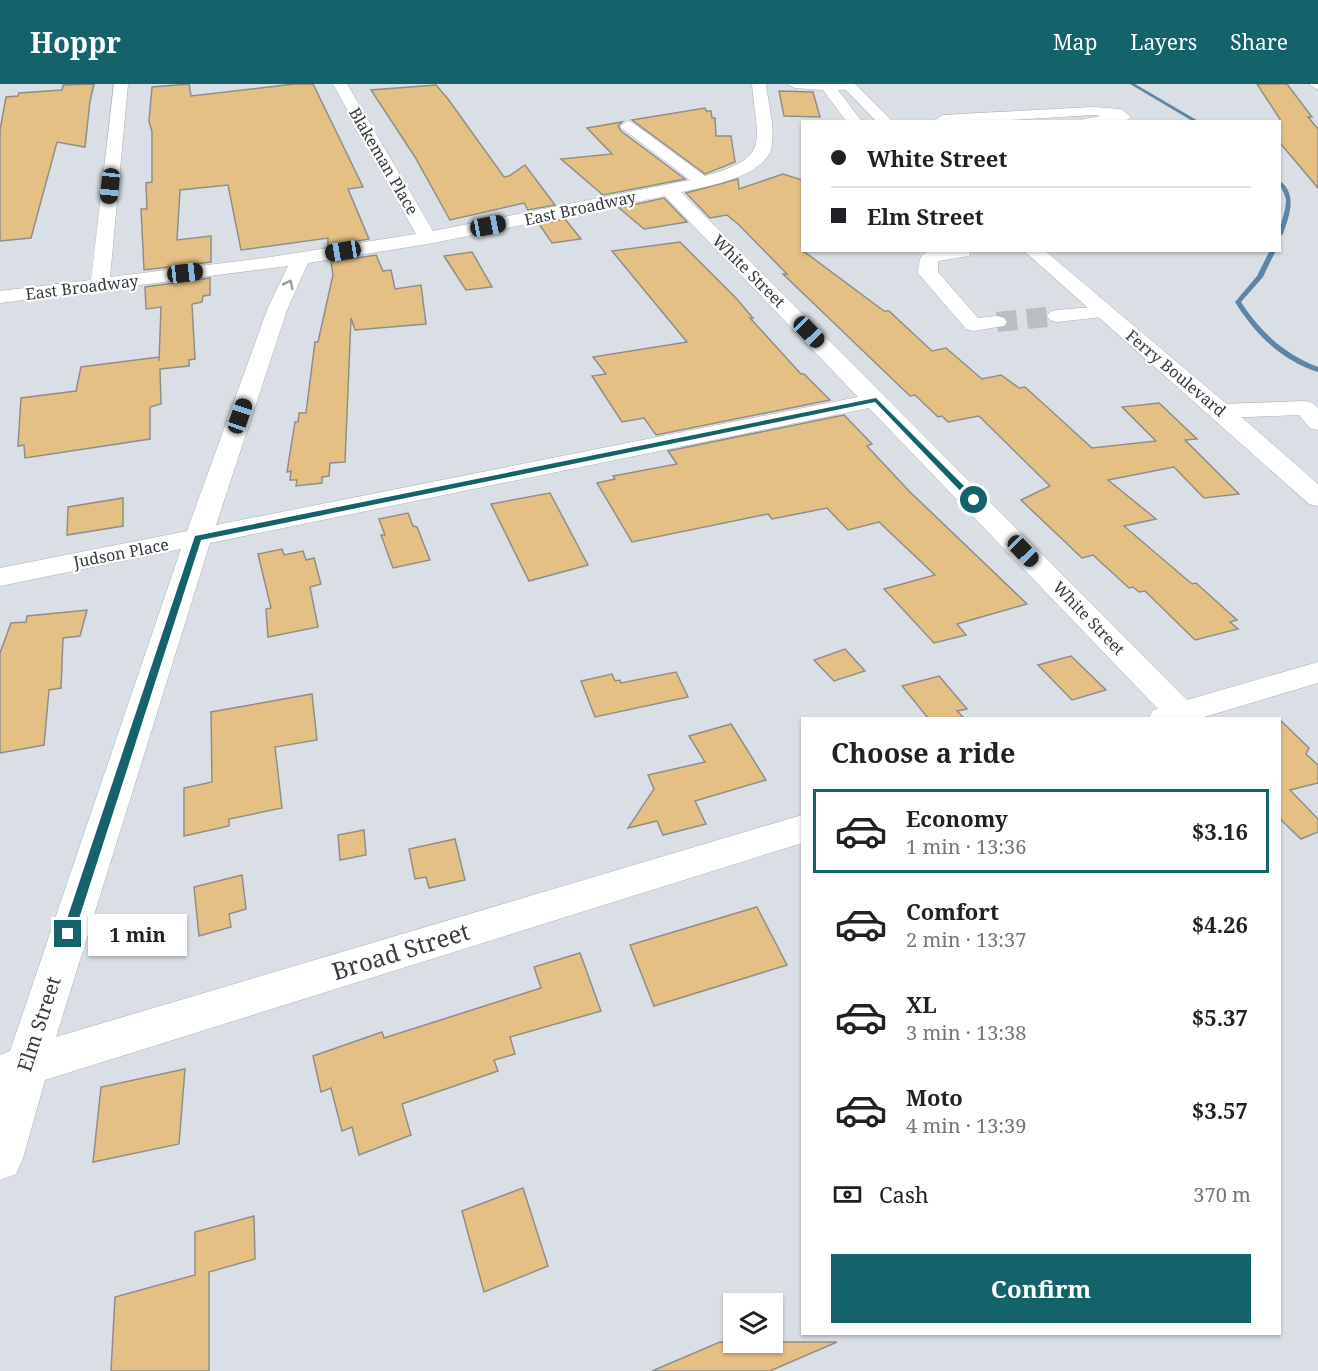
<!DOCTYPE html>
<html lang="en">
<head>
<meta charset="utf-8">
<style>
	body { margin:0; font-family:"Noto Serif",serif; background:#f2f2f2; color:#202124; height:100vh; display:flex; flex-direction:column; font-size:22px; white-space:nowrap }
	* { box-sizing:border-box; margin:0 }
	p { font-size:20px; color:#757577 }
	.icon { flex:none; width:33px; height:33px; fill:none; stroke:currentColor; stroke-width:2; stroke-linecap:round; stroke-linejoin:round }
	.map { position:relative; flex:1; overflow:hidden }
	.drawer { position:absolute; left:801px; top:633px; width:480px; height:618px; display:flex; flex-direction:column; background:#fff; border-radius:0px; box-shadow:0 2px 4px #0004 }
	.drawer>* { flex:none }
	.banner { position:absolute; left:801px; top:36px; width:480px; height:132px; border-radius:0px; box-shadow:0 2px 4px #0004; display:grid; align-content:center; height:132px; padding:0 30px; background:#fff }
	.buttons { position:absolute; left:723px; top:1209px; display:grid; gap:12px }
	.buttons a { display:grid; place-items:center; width:60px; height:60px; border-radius:0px; background:#fff; box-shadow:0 2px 4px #0004; font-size:30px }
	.end { position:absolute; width:27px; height:27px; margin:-14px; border:8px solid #14636a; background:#fff; box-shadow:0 0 0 3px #fff }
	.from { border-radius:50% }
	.bubble { position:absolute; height:42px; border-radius:0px; background:#fff; box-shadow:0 2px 4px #0004; font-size:20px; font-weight:700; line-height:42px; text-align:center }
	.car { position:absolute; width:18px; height:36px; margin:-18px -9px; border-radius:8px; box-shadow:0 0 4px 2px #0007; background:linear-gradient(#222 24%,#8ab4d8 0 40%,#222 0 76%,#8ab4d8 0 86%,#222 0) }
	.banner b { display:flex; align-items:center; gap:21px; height:57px; font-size:22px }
	.banner b+b { border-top:2px solid #e0e0e0 }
	.banner i { width:15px; height:15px; background:#202124 }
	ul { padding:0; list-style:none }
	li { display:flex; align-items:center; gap:18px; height:84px; margin:0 12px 9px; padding:0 18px; border:3px solid transparent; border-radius:0px }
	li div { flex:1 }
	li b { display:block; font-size:22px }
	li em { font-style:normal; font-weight:700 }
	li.current { border-color:#14636a }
	li>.icon { width:54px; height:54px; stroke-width:1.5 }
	h2 { padding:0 30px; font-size:27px; line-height:72px }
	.pay { display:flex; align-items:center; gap:15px; height:66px; padding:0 30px; font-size:22px }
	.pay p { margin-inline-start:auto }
	.action { display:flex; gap:12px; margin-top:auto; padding:12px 30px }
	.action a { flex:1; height:69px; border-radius:0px; background:#14636a; color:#fff; font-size:24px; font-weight:700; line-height:69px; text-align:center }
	header { display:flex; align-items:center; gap:36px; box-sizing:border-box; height:84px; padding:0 30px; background:#14636a; color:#fff }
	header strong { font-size:28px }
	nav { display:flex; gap:33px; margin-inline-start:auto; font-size:21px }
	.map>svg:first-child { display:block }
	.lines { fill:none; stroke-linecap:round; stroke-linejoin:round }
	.stream { fill:#5e85a5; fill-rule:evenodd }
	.building { fill:#e5c084; stroke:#918e88; stroke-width:1.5 }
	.minor-tunnel { stroke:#b9bec3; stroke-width:20; stroke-dasharray:20 10; stroke-linecap:butt }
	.minor-casing { stroke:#acb2b7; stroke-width:1 }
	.major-casing { stroke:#acb2b7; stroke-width:1 }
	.minor { fill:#fff; fill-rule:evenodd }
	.major { fill:#fff; fill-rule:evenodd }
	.oneway { stroke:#9c9d9e }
	.route { fill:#14636a }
	.labels { text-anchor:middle; stroke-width:4.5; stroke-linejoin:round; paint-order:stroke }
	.far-street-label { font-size:16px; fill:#383b3d; stroke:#fff }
	.street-label { font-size:20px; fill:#383b3d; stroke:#fff }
	.near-street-label { font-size:24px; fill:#383b3d; stroke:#fff }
</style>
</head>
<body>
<header>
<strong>Hoppr</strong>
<nav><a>Map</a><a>Layers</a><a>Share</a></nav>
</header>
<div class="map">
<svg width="1318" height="1287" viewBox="0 0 1318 1287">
	<rect width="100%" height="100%" fill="#d9dfe4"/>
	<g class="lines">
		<g class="stream">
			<path d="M1130,0H1135L1200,38H1194Z"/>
			<path d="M1280,97C1298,110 1289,133 1283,150L1280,152C1279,140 1286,129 1286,116C1285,109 1280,104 1280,97Z"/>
			<path d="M1270,166H1276L1263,193L1241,218C1261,249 1285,270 1318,283V288C1281,276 1255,250 1235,218L1257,192Z"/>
		</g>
	</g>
	<g class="building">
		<path d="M94,0L90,17L85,63L57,58L31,154L0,157V46L6,13L18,12L19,9L62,6L63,1Z"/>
		<path d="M189,0L191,12L294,0H313L363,103L348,105L369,155L328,162V154L241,166L228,101L180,106L177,156L211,152V178L144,186L141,125H147L146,99L152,98V48L149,37L152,3Z"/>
		<path d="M1257,0H1287L1312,33H1308L1318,45V104L1280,59V35Z"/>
		<path d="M436,1L448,15L504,93L509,92L525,81L555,121L528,126L524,119L450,136L415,73L371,6Z"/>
		<path d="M779,7L813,8L820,33L784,32Z"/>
		<path d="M705,24L706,27H711L712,34H715L716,52H731L735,78L705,90L632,36Z"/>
		<path d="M622,38L618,42L621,47L685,95L603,111L561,75L612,70L587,44Z"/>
		<path d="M783,90L802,96V166L884,227H889L932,267L946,264L982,295L1001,291L1019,304L1025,303L1092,364L1156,357L1122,323L1159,319L1197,355L1185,356L1239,410L1204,414L1174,383L1108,396L1156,435L1124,442L1192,500L1196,499L1237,536L1230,538L1238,545L1195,556L1145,507L1139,508L1133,503L1129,504L1093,471L1082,474L1021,416L1050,402L979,332L948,338L942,332L938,333L915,311L910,312L783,190H787L739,141L727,131L710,134L686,109L738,95L739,105Z"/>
		<path d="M664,114L687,138L644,145L619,124Z"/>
		<path d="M565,135L581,155L552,159L539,140Z"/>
		<path d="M680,158L735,213L753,234H750L801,290H804L830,316L656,351L644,334L622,338L592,292L606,290L593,273L687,258L612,167Z"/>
		<path d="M472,168L492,203L466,206L444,172Z"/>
		<path d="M376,171L383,187L391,186L395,205L421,201L426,240L355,246L351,234L345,378L330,379L329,392L322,393V399L296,402L297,396H290L291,387L287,388L295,338H298L299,329H306L315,258H318L333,191L331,178Z"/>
		<path d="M210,194V211L203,212L202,218L192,220L195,275L189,276V282L160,285L161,320L150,323V355L25,374L24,361L18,362L21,314L76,307L81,283L159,273V277L161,223L146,225L145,203Z"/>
		<path d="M844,331L872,360L867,362L909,407L1027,520L957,540L966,551L934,559L884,505L935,491L879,438L848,446L827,424L772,435L768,430L632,458L597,399L615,395L613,392L677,380L668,367Z"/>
		<path d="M550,409L588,481L529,497L491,420Z"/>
		<path d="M123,414V442L67,451L68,423Z"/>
		<path d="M408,429L413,442L417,443L430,476L393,484L381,451H385L379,435Z"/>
		<path d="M282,465L284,471L303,467L306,476L314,474L321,500L310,503L318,543L268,553L266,525L271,524L258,470Z"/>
		<path d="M87,526L80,552L63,554L61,604L49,606L44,661L0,669V569L11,539L26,538L27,532Z"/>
		<path d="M845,565L865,587L834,597L814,576Z"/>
		<path d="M1071,572L1106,606L1072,616L1038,581Z"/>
		<path d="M676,588L688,613L595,633L581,597L612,590L615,597L620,596L621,599Z"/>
		<path d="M939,592L967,625L957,627L964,634H928L902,602Z"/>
		<path d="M312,610L317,656L275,663L282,724L229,735V742L184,752V704L212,698L211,628Z"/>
		<path d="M1280,636L1309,664L1306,670L1318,681V699L1290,706L1318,735V748L1301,755L1280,735Z"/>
		<path d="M731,640L766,696L695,717L706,740L663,751L657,737L628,744L654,705L648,691L705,678L689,652Z"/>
		<path d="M364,746L366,771L340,776L338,751Z"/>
		<path d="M455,755L465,796L429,804L426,793L415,795L409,765Z"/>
		<path d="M242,791L246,825L229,830L231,843L199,852L194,803Z"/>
		<path d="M757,823L787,881L654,922L630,861Z"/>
		<path d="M580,869L601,927L510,953L515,970L494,976L498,987L402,1020L411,1051L359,1071L352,1043L342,1047L331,1004L321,1008L313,972L382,948L384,954L541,904L534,883Z"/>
		<path d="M185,985L179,1060L93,1078L101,1003Z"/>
		<path d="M523,1104L548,1182L484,1208L462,1127Z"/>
		<path d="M254,1132L255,1175L209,1188V1287H111L115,1213L195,1191V1148Z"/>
		<path d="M720,1258H837L770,1287H652Z"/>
	</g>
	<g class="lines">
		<path class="minor-tunnel" d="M997,238L1057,232"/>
		<defs>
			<g id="minor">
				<path d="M114,0H128L110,193L264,174L416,150L333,0H347L433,147L690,96L623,45L620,42L628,37L633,39L705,92C772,73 757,59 752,0H766C768,20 776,45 771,65C763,93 705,103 681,108L1187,616L1318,578V599L1201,634H1149L1153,626L1158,625L869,324L210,459L56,953L802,731V759L45,996L23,1074L16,1090L0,1096V971L10,967L181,465L0,502V484L187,447L267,226L288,182L0,219V207L91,196ZM665,112L858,313L216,441L287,226L308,179L428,160Z"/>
				<path d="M788,0H854L853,5L838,6L862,38H847L823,6L795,4Z"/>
				<path d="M1309,0H1318V6Z"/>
				<path d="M1093,23L1121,25L1131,33L1124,38H1081L1083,35L1101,32L1093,31L979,38H932L943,31Z"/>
				<path d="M931,166H971L969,172L938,177V188L978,234L997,232L1004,234L1007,238L1004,242L973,247L966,245L918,189C919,177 919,171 931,166Z"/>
				<path d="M1104,222L1111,224L1114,228L1111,232L1057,238L1050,236L1047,232L1050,228L1057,226Z"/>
				<path d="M1305,317L1313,319L1318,324V346L1310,344L1299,331L1222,334L1214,332L1210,327L1214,322L1222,320Z"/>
			</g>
			<g id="major">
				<path d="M840,0H855L893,38H877Z"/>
				<path d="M1023,166H1044L1223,317L1318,400V422L1309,420Z"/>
			</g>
		</defs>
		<use href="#minor" class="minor-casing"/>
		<use href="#major" class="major-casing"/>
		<use href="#minor" class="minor"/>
		<use href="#major" class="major"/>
	</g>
	<defs><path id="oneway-chevron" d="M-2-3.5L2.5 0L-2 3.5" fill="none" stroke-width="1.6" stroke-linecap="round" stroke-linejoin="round" transform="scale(1.5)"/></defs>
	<use class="oneway" href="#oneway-chevron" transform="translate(289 200) rotate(-64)"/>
	<path class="route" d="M876,314L977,415V418H971L875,318L201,456L74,850L72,854H64L62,850L195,452Z"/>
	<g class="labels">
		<g class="far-street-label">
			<text transform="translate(384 77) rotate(60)" y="6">Blakeman Place</text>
			<text transform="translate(580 124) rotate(-12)" y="6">East Broadway</text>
			<text transform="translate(749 187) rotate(45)" y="6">White Street</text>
			<text transform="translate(82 203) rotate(-7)" y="6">East Broadway</text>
			<text transform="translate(1176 289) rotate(40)" y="6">Ferry Boulevard</text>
			<text transform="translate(121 469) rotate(-11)" y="6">Judson Place</text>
			<text transform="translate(1089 534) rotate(46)" y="6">White Street</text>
		</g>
		<g class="street-label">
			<text transform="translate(39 940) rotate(-72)" y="7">Elm Street</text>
		</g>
		<g class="near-street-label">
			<text transform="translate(401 868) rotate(-17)" y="8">Broad Street</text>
		</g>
	</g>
</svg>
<div class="buttons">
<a><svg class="icon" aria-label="layers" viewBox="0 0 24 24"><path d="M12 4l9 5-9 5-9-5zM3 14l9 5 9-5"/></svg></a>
</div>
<i class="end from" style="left:974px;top:416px"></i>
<i class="end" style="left:68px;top:850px"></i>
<div class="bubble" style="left:88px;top:830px;width:99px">1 min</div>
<i class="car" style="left:110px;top:102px;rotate:186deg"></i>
<i class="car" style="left:488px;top:142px;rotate:79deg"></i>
<i class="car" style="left:343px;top:167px;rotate:261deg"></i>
<i class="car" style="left:185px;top:189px;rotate:83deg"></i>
<i class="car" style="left:809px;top:248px;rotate:136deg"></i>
<i class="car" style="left:240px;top:332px;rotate:19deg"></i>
<i class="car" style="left:1023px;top:467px;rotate:136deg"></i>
<div class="banner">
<b><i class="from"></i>White Street</b>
<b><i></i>Elm Street</b>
</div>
<section class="drawer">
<h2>Choose a ride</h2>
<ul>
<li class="current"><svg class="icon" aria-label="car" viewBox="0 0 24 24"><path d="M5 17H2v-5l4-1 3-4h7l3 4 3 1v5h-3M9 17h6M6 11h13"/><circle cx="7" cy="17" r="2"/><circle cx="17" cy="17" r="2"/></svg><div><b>Economy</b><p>1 min · 13:36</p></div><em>$3.16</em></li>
<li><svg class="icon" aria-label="car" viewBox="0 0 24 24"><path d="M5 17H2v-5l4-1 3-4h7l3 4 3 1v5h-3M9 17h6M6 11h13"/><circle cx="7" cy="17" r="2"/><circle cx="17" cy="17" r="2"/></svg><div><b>Comfort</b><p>2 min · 13:37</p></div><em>$4.26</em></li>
<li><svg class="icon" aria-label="car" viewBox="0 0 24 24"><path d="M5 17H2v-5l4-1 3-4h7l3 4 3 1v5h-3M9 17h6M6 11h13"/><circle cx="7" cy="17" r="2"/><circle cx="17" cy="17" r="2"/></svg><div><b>XL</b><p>3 min · 13:38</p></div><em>$5.37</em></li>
<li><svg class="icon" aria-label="car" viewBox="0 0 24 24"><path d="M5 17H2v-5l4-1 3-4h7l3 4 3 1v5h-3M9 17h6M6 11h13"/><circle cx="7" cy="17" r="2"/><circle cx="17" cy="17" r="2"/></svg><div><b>Moto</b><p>4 min · 13:39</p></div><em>$3.57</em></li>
</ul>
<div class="pay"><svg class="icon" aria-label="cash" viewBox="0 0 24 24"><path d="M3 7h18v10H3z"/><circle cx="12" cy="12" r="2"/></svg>Cash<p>370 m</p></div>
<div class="action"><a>Confirm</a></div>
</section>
</div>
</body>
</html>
